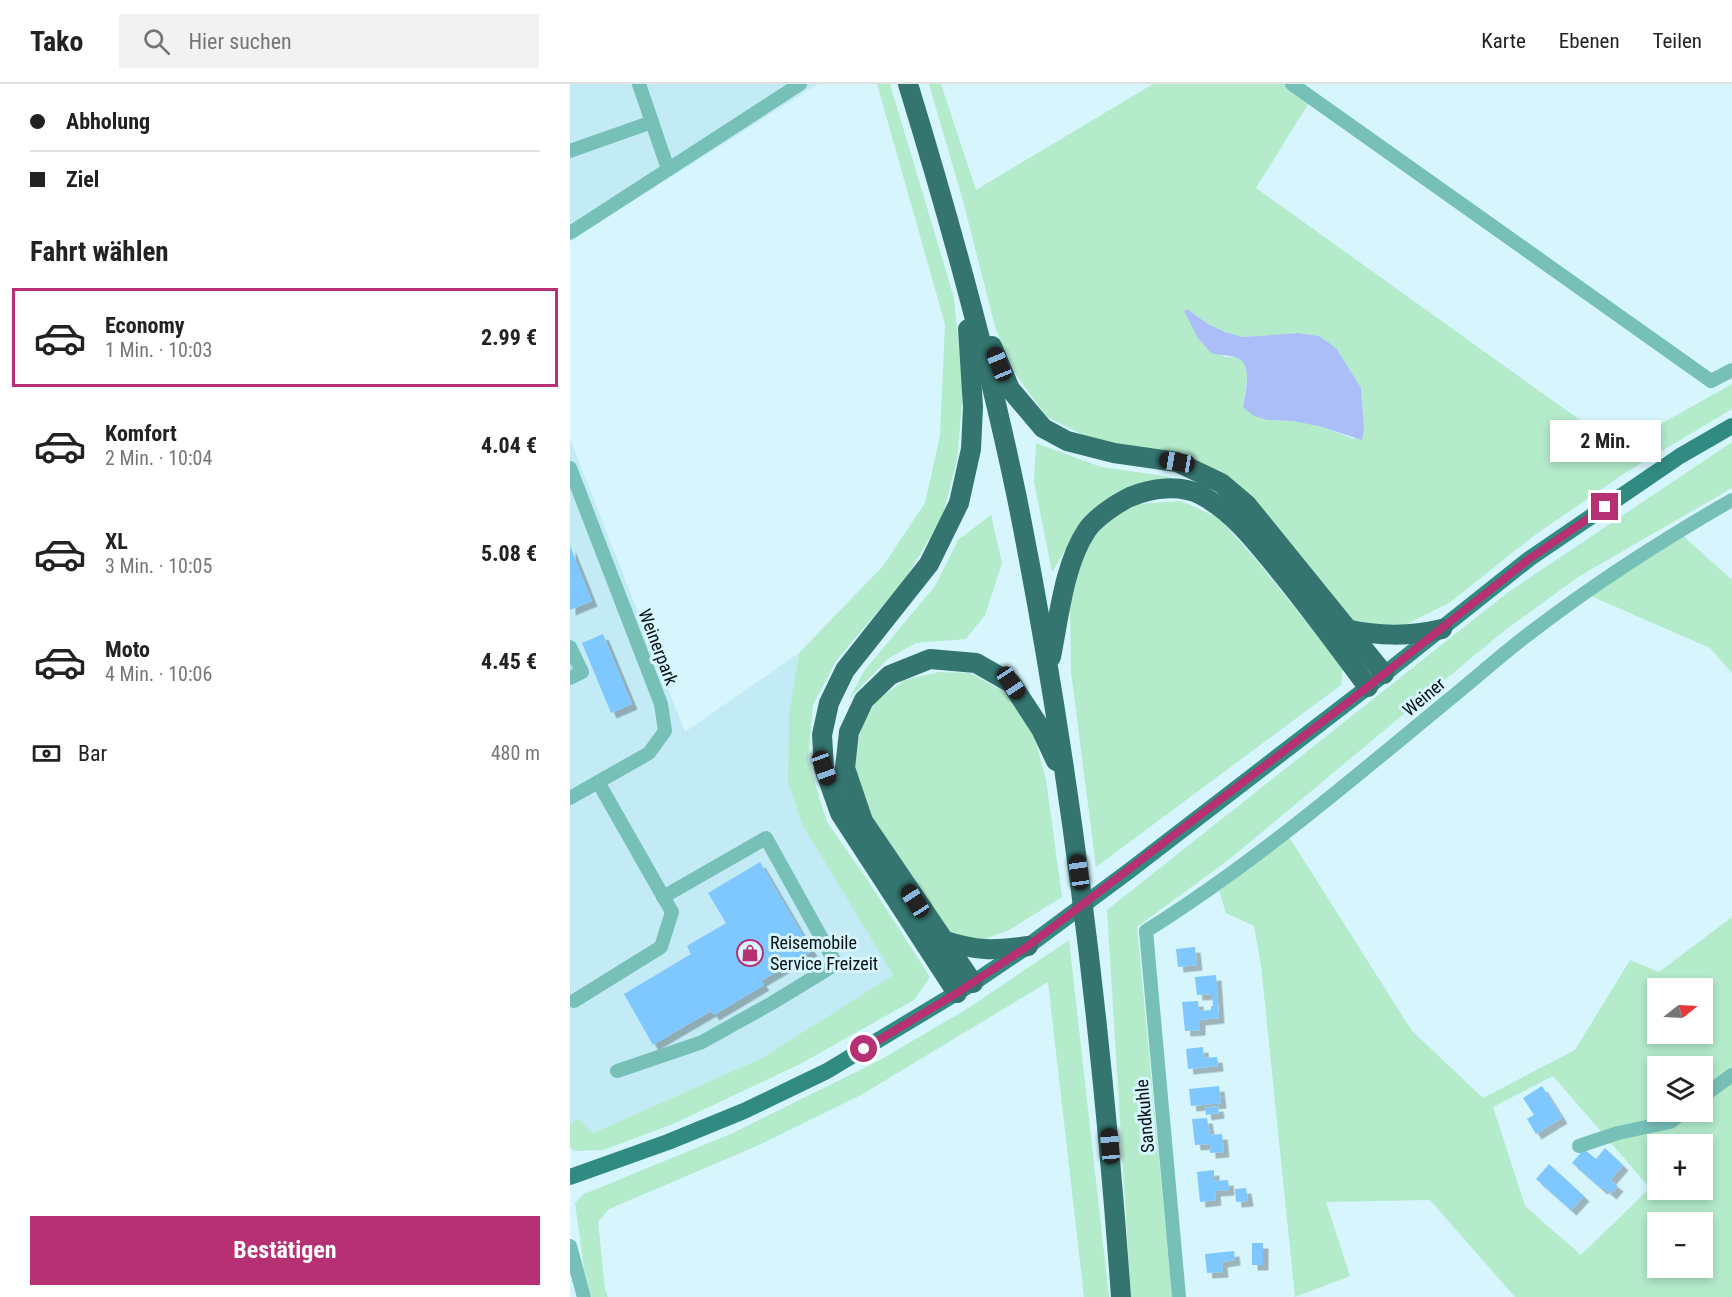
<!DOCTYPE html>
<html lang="de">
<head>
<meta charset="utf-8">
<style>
	body { margin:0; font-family:"Roboto Condensed",sans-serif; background:#f2f2f2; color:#222; height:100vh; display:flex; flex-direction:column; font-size:22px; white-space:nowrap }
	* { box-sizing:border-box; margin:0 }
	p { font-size:20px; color:#767676 }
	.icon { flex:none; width:33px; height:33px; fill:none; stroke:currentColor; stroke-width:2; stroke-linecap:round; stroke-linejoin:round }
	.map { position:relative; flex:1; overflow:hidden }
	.details { display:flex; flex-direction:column; background:#fff; width:570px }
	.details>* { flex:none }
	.top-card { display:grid; align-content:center; height:132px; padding:0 30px; background:#fff }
	.needle { width:39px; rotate:72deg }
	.tools { position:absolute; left:1077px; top:894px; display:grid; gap:12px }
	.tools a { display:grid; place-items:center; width:66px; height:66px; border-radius:0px; background:#fff; box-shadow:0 3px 9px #0003; font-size:30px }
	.end { position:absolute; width:27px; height:27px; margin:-14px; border:8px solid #b63073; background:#fff; box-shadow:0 0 0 3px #fff }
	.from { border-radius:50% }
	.bubble { position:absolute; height:42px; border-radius:0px; background:#fff; box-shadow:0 3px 9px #0003; font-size:20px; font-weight:700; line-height:42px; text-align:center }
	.car { position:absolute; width:18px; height:36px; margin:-18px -9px; border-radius:8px; box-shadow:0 0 4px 2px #0007; background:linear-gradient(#222 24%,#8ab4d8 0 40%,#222 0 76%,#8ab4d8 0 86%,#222 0) }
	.top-card b { display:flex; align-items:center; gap:21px; height:57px; font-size:22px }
	.top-card b+b { border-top:2px solid #e0e0e0 }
	.top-card i { width:15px; height:15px; background:#222 }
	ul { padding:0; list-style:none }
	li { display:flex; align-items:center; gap:18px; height:99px; margin:0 12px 9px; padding:0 18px; border:3px solid transparent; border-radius:0px }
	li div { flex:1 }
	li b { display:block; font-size:22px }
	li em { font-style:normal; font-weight:700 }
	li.on { border-color:#b63073 }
	li>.icon { width:54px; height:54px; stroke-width:1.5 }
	h2 { padding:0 30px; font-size:27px; line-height:72px }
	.pay { display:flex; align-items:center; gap:15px; height:66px; padding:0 30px; font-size:22px }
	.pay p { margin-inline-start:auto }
	.action { display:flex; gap:12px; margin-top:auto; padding:12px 30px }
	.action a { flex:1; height:69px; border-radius:0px; background:#b63073; color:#fff; font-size:24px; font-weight:700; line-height:69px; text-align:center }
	header { display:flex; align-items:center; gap:36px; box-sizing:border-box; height:84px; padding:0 30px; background:#fff; border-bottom:2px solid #e0e0e0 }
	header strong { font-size:28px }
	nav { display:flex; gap:33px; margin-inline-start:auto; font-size:21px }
	.search { width:420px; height:54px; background:#f2f2f2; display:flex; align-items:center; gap:15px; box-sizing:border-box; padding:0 21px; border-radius:0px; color:#767676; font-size:22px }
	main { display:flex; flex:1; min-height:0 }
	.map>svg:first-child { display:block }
	.built { fill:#c3ebf6 }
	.green { fill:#b3ebcb; fill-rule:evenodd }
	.water { fill:#abbef8 }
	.building { fill:#7fc7ff; filter:url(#shadow) }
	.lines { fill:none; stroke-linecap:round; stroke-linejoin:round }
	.minor { stroke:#76c0b8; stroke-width:14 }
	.major { stroke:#318b83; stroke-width:16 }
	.highway { stroke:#34756f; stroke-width:20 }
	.route { stroke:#b63073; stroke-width:8 }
	.labels { text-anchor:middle; stroke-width:6; stroke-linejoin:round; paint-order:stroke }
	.street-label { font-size:18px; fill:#061013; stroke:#d6f5fd }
	.poi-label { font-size:18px; fill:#061013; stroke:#d6f5fd; text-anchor:start }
</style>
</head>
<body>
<header>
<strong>Tako</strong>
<div class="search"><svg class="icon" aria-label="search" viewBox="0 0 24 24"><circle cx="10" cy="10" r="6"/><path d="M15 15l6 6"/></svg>Hier suchen</div>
<nav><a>Karte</a><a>Ebenen</a><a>Teilen</a></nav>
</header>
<main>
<section class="details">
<div class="top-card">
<b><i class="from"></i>Abholung</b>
<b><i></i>Ziel</b>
</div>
<h2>Fahrt wählen</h2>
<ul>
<li class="on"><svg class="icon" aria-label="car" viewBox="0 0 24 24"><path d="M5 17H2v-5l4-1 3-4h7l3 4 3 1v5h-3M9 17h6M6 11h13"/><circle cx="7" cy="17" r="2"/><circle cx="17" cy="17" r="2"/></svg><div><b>Economy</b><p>1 Min. · 10:03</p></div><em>2.99 €</em></li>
<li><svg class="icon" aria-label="car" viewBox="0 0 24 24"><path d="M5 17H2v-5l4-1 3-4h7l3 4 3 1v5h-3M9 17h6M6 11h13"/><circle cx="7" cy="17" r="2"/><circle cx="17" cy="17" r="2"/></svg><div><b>Komfort</b><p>2 Min. · 10:04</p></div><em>4.04 €</em></li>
<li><svg class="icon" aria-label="car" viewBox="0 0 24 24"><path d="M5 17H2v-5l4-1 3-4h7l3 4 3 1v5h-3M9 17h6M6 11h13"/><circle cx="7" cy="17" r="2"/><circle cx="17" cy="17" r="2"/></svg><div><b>XL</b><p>3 Min. · 10:05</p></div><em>5.08 €</em></li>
<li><svg class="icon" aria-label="car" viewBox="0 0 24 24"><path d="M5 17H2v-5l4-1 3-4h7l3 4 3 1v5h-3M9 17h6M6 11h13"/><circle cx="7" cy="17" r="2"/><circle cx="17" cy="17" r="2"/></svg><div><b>Moto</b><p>4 Min. · 10:06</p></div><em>4.45 €</em></li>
</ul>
<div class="pay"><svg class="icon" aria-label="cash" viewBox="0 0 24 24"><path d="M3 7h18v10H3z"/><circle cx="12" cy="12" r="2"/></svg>Bar<p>480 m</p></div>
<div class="action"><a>Bestätigen</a></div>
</section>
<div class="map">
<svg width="1162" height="1213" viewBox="0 0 1162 1213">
	<defs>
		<filter id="shadow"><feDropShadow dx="5.5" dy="5.5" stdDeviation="0" flood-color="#0004"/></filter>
	</defs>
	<rect width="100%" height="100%" fill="#d6f5fd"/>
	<g class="built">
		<path d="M0,0H248L0,157Z"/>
		<path d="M0,355L115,648L229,569L219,629L218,698L232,740L323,891L192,974L23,1049L8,1035L0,1040Z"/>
	</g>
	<g class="green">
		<path d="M307,0H320L384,214L393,308L387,376L372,434L335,495L266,577L243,621L238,676L257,738L297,795L360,893L344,916L230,980L103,1040L33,1066L4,1067L0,1063V1040L8,1035L23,1049L192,974L323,891L232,740L218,698L219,629L229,569L313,482L355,419L370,352L375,240Z"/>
		<path d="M359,0H371L406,106L583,0H718L740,17L686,104L1021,344L1037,370L1162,300V325L1055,389L965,451L879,519L824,546H799L778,534L686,418L529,359L477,333L447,292L426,246L393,117ZM617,225L638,240L655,248L673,253L728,249L749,252L765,264L791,304L794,344L784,355L752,343L723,337L698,336L673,323L677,292L676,281L668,273H654Z"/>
		<path d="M1162,358V404L1008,493L930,550L661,774L567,843L602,1213H561L537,826L937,509Z"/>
		<path d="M466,359L531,383L602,393L548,407L517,430L482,488L464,398Z"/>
		<path d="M611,417L649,434L687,477L773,583L771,601L526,783L501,588L500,518L504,490L526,441L567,420Z"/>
		<path d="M421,431L432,479L415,531L396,555L346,559L319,574L279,615L294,587L365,502L388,456Z"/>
		<path d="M1111,450L1162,496V589L1140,564L1021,512Z"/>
		<path d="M369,588L400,589L431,606L453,627L464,651L476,696L492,813L439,846L410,857L381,850L297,729L283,687L292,640L307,616L335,596Z"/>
		<path d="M719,753L842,947L913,1014L1005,966L1060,876L1089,888L1162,833V1213H945L860,1116L756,1118L780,1192L725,1213L691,881L684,842L656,829L649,807ZM1088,904H1132V950H1088ZM1088,982H1132V1028H1088ZM983,992L1080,1104L1011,1171L955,1122L923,1023ZM1088,1060H1132V1106H1088ZM1088,1138H1132V1184H1088Z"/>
		<path d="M499,856L539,1213H514L478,898L291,1011L189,1061L39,1125L28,1138L35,1205L38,1213H22L14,1184L5,1119L14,1110L163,1049L310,976L397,925Z"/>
	</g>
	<path class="water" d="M617,225L638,240L655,248L673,253L728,249L749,252L766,264L791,304L794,344L792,356L752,343L723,337L698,336L684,332L673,323C675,309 684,278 665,273C657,271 649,271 641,269L628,254L614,227Z"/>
	<g class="building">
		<path d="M0,462L22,517L0,526Z"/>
		<path d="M33,550L62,620L41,629L12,559Z"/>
		<path d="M190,778L242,867L191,897L194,901L144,931L141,927L83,961L54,910L121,870L117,862L156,839L138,809Z"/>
		<path d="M625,863L627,881L608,883L606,865Z"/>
		<path d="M646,891L649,934L630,936V946L615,947L612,918L628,917L629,927L641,926V922H643L642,910L627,911L625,893Z"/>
		<path d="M633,963L634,974L647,973L648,982L618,985L616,965Z"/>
		<path d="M649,1002L651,1019L621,1022L619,1005Z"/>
		<path d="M972,1002L992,1034L966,1050L957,1035L964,1031L953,1014Z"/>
		<path d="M648,1022L649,1029L636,1031L635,1024Z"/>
		<path d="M637,1034L640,1051L652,1050L654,1068L640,1069V1060L625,1061L622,1035Z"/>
		<path d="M1035,1064L1053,1081L1040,1096L1048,1102L1041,1110L1034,1104L1032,1105L1002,1079L1014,1065L1026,1075Z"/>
		<path d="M979,1080L1014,1112L1001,1126L966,1095Z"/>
		<path d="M644,1086V1097L658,1096L659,1106L645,1107L646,1116L630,1118L627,1088Z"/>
		<path d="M676,1104L678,1117L666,1118L665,1105Z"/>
		<rect x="682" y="1159" width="11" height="22"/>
		<path d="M664,1167L665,1176L652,1178L653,1188L637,1189L635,1170Z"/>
	</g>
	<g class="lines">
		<g class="minor">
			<path d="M69,0L98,85"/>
			<path d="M722,0L1141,297L1162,286"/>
			<path d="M0,67L82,38"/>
			<path d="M0,149L230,0"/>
			<path d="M0,384L91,620L95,647L79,669L0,714"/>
			<path d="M0,563L12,588L0,594"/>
			<path d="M4,917L91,863L102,828L28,698"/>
			<path d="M47,987L132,958L202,919L266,880L196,754L93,813"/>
			<path d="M1132,1013L1162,991"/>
			<path d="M1009,1062L1048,1049L1100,1038L1114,1028"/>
			<path d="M0,1162L14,1213"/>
			<path d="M609,1213L576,847C683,780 779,698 876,618C906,594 934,568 964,546C1027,498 1094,455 1162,416"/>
		</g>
		<path class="major" d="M0,1093L98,1058L174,1027L257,987L403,899L458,862L559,787L798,603L959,475L1110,372L1162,342"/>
		<g class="highway">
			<path d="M338,0C380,137 418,274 447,414C500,678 532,945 551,1213"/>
			<path d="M422,262L440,305L473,344L497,357L544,369L607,378L651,399L677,421L814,590"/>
			<path d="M775,545C809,552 838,553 872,545"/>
			<path d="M481,573C489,533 494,480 517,446C525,434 547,419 560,413C581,404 610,400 631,411C665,429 688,461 712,490C742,527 770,565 798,603"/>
			<path d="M372,856C407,867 422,867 458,862"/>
			<path d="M403,899L293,737L275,684L279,648L294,616L320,591L360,575L406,579L441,599L471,645L486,677"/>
			<path d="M387,909L270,729L254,684L252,651L259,619L275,586L359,480L389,419L401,365L403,323L398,245"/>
		</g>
	</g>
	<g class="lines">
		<path class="route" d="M294,965L387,909L458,862L781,616L959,475L1035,423"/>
	</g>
	<defs>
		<symbol id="shop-ring" viewBox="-11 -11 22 22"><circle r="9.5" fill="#d6f5fd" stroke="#b63073" stroke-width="1.5"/><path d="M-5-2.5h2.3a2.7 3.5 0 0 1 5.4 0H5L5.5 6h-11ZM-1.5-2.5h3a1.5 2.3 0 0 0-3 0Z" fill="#b63073"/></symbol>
	</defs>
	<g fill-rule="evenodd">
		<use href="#shop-ring" x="165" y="854" width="30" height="30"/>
	</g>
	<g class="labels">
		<g class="street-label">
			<text transform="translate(88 563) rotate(69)" y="6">Weinerpark</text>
			<text transform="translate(854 613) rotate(-40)" y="6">Weiner</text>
			<text transform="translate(575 1032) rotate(-95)" y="6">Sandkuhle</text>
		</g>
		<g class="poi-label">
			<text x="200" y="865">Reisemobile<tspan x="200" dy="21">Service Freizeit</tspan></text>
		</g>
	</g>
</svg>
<div class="tools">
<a><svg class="needle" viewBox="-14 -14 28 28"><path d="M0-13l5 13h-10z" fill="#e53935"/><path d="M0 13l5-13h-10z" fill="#767676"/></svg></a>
<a><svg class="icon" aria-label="layers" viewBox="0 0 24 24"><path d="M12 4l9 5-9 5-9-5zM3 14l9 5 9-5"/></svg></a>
<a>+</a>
<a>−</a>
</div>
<i class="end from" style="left:294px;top:965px"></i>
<i class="end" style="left:1035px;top:423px"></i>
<div class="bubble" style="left:980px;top:336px;width:111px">2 Min.</div>
<i class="car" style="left:429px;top:280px;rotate:338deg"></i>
<i class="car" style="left:607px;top:378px;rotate:279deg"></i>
<i class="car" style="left:441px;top:599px;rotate:146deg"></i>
<i class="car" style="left:254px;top:684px;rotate:160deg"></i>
<i class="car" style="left:509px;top:788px;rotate:352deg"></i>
<i class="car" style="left:345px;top:817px;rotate:327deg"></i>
<i class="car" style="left:540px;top:1062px;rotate:355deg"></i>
</div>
</main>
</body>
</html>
